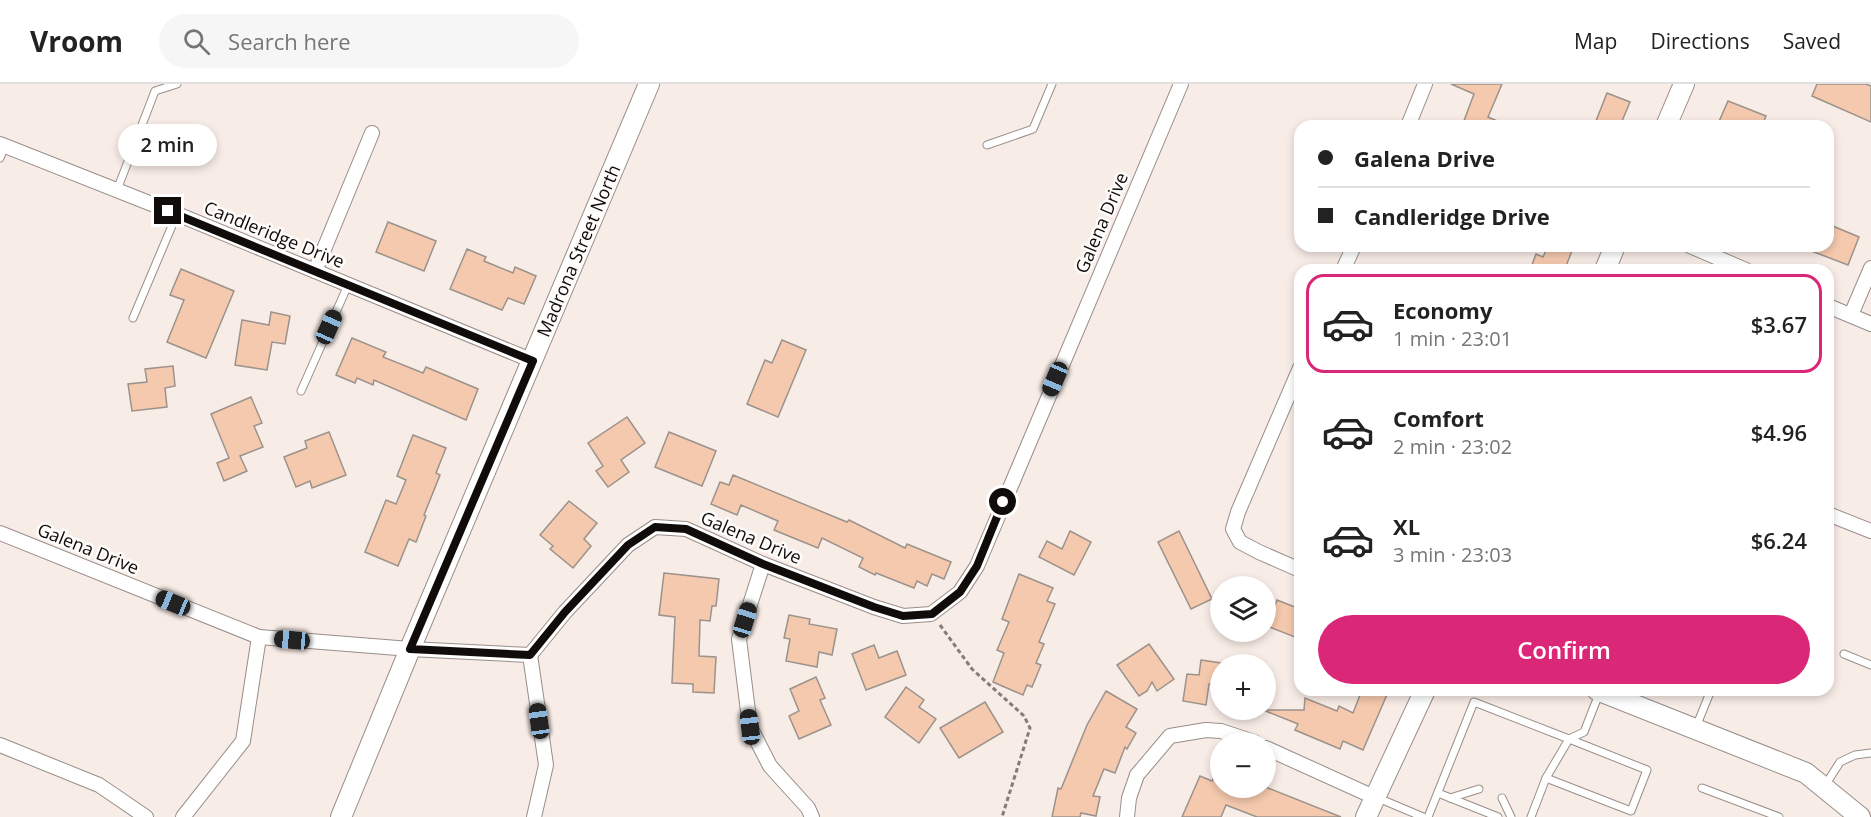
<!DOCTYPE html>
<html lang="en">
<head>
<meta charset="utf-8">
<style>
	body { margin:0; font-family:"Open Sans",sans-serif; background:#f6f6f6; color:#222; height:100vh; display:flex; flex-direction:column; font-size:22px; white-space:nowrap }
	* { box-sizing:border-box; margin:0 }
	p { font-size:20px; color:#767676 }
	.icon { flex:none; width:33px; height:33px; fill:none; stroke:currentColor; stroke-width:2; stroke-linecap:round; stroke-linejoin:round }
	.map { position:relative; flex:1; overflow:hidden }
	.panel { position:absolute; left:1294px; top:180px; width:540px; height:432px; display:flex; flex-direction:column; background:#fff; border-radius:18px; box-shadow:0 3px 9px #0003 }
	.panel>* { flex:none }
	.banner { position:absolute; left:1294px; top:36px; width:540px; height:132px; border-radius:18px; box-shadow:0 3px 9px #0003; display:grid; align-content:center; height:132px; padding:0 24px; background:#fff }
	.buttons { position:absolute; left:1210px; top:492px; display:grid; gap:12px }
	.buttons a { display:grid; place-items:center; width:66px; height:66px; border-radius:50%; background:#fff; box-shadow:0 3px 9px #0003; font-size:30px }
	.end { position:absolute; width:27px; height:27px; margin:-14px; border:8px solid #100c0a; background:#fff; box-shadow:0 0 0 3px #fff }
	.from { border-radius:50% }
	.bubble { position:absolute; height:42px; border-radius:21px; background:#fff; box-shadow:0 3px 9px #0003; font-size:20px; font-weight:600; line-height:42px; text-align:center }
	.car { position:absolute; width:18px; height:36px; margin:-18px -9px; border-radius:8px; box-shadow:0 0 4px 2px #0007; background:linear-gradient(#222 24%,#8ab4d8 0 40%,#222 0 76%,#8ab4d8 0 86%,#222 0) }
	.banner b { display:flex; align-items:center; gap:21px; height:57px; font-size:22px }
	.banner b+b { border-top:2px solid #e0e0e0 }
	.banner i { width:15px; height:15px; background:#222 }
	ul { padding:10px 0 0; list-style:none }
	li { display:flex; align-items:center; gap:18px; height:99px; margin:0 12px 9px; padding:0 12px; border:3px solid transparent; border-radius:18px }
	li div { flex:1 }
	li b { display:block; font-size:22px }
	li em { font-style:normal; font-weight:600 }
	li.current { border-color:#db2777 }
	li>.icon { width:54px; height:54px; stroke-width:1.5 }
	.primary-button { display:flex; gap:12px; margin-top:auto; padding:12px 24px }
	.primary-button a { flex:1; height:69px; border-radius:36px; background:#db2777; color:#fff; font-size:24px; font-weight:600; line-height:69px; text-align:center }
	header { display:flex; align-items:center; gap:36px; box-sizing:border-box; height:84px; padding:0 30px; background:#fff; border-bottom:2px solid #e0e0e0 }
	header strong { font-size:28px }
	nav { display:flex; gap:33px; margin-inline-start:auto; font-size:21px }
	.search { width:420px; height:54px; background:#f6f6f6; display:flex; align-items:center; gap:15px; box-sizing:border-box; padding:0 21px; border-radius:33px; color:#767676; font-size:22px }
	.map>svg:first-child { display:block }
	.building { fill:#f5c9ae; stroke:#9c928c; stroke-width:1.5 }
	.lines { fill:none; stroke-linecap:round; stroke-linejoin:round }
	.lane-casing { stroke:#998e89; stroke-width:9 }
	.street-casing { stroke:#998e89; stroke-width:16 }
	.secondary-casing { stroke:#998e89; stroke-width:22 }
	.path { stroke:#847c78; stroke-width:3; stroke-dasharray:4.5 3; stroke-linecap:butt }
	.lane { stroke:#fff; stroke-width:7 }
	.street { stroke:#fff; stroke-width:14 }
	.secondary { stroke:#fff; stroke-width:20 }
	.route { stroke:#100c0a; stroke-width:8 }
	.labels { text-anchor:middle; stroke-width:5; stroke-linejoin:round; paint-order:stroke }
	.street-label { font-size:18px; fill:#100c0a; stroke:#fefcfa }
</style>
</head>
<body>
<header>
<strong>Vroom</strong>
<div class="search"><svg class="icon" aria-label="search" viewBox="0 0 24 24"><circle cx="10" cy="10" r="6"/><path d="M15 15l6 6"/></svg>Search here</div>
<nav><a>Map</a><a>Directions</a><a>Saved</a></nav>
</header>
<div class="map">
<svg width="1871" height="733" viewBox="0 0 1871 733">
	<rect width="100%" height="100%" fill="#f8ece6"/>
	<g class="building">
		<path d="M1451,0H1502L1488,33L1509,42H1462L1474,10Z"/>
		<path d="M1817,0H1866L1871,2V38L1812,12Z"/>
		<path d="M1607,9L1630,18L1620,42H1594Z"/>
		<path d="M1728,17L1766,32L1762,42H1717Z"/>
		<path d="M388,138L436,157L424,187L376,168Z"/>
		<path d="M1828,140L1859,153L1848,181L1801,163L1828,162Z"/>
		<path d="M1548,162H1574L1566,182L1575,186H1530L1536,170L1543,173Z"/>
		<path d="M467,165L486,173L484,177L513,189L515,183L536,192L524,220L508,214L502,226L450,205Z"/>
		<path d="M181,185L234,207L206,274L167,258L184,216L170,211Z"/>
		<path d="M271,228L290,232L285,260L272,258L267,286L235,281L242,236L269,241Z"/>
		<path d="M352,254L386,268L383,273L423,289L426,283L478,305L466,336L374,296L373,301L357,294L355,299L336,291Z"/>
		<path d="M782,256L806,266L778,333L747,320L765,276L772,279Z"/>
		<path d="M173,282L175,302L165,304L167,323L132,327L128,300L147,298L145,285Z"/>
		<path d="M251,313L262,339L254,342L263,363L240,372L247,387L224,397L217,379L229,374L211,330Z"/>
		<path d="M627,333L645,359L621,376L629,388L608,403L596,387L603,382L588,359Z"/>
		<path d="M329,348L346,391L312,404L310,397L296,403L284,373L307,364L305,357Z"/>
		<path d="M669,348L716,367L702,402L655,383Z"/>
		<path d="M413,351L446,364L436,389L440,391L424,431L426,432L416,458L409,455L398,482L365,468L386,416L396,420L406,396L397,392Z"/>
		<path d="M733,391L847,438L849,436L905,464L907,460L951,478L944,495L932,490L927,502L917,497L914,504L876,489L875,491L859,483L863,474L822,454L818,464L774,446L778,437L741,421L737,431L711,420L720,398L729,401Z"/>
		<path d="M569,417L597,439L584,455L591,462L573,484L550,465L553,462L540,451Z"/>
		<path d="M1070,447L1091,458L1074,491L1039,473L1047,457L1062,465Z"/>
		<path d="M1179,447L1212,515L1191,525L1158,458Z"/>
		<path d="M664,489L719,495L716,522H712L710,537L700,536L699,572L716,573L714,609L693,608V600L672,599L675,533L659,531Z"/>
		<path d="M1019,490L1053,504L1047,517L1055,520L1039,558L1044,560L1036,579L1041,581L1032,603L1027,601L1023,611L993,598L1004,569L997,566L1009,538L1002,535Z"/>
		<path d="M1277,516L1300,525V555L1267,542Z"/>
		<path d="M789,531L810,535L809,540L837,545L832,571L819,568L817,583L786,577L790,555L784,554Z"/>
		<path d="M1149,560L1174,595L1157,607L1152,598L1147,607L1139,612L1117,581Z"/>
		<path d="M874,561L879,574L897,567L906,591L866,606L852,570Z"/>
		<path d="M1201,576L1221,579V602L1209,600L1206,621L1183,617L1187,590L1199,591Z"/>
		<path d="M816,593L825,614L820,616L831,641L799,655L789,632L799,627L790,605Z"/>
		<path d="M906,603L924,616L919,623L936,635L919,659L885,633Z"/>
		<path d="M1362,606H1389L1363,666L1343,657L1340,665L1295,646L1298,640L1263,626H1304L1305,614L1337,627L1339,622L1353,629Z"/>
		<path d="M1106,607L1137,625L1126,643L1136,649L1127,665L1125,663L1115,689L1104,685L1093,712L1100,713L1096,732L1081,729L1080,733H1052L1058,704L1061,705L1087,641Z"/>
		<path d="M985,618L1003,648L959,674L940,644Z"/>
		<path d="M1221,676V704H1268L1341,733H1257L1226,721L1221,733H1182L1200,692L1212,697Z"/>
	</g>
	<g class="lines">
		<defs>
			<g id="lane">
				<path d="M987,61L1033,45L1052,0"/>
				<path d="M0,74L5,62"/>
				<path d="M117,106L155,7L177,0"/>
				<path d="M133,234L177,130"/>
				<path d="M301,307L348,201"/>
				<path d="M1844,570L1871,581"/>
				<path d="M1696,643L1711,606"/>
				<path d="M1569,655L1584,648L1599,610"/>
				<path d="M1546,694L1631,727L1647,686L1569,655"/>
				<path d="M1824,703L1840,678L1855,671L1871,669"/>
				<path d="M1702,704L1779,733"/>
				<path d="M1438,709L1498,733"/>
				<path d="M1378,714L1423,733"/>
				<path d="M1450,714L1479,705"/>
				<path d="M1502,714L1511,733"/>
				<path d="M1428,733L1474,618L1569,655L1546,694L1531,733"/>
			</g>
			<g id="street">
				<path d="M1408,42L1425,0"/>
				<path d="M0,60L177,130L533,277"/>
				<path d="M1690,162L1746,186"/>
				<path d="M1343,186L1354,162"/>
				<path d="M315,187L372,49"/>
				<path d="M1828,222L1871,240"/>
				<path d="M1851,231L1871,184"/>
				<path d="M1300,284L1238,428L1233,445L1240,458L1259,468L1300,486"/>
				<path d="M1828,430L1871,447"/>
				<path d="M0,449L259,553L410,565L530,571L565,528L628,461L655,443L686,445L763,480L874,523L903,532L931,530L960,508L977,482L1181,0"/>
				<path d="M763,480L739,555L750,643L770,682L808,724L812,733"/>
				<path d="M530,571L546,681L534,733"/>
				<path d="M0,661L99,701L146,733"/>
				<path d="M1266,664L1374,713"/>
				<path d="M183,733L243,657L259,553"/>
				<path d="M1127,733L1129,714L1137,691L1170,652L1206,646L1221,647L1254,658"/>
			</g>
			<g id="secondary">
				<path d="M1666,42L1684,0"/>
				<path d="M1605,186L1615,162"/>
				<path d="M1597,606L1806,689L1860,733"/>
				<path d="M341,733L410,565L649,0"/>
				<path d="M1366,733L1425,606"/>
			</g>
		</defs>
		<use href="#lane" class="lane-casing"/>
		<use href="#street" class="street-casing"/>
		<use href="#secondary" class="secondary-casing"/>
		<path class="path" d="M940,541L972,585L1024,632L1030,644L1002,733"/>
		<use href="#lane" class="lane"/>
		<use href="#street" class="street"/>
		<use href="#secondary" class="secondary"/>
	</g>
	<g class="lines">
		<path class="route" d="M168,127L533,277L410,565L530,571L565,528L628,461L655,443L686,445L763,480L874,523L903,532L932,530L960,508L977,482L1003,418"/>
	</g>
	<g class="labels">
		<g class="street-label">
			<text transform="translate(1102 139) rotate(-67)" y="6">Galena Drive</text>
			<text transform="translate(274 151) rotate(22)" y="6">Candleridge Drive</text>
			<text transform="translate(579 167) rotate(-67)" y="6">Madrona Street North</text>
			<text transform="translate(751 454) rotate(23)" y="6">Galena Drive</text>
			<text transform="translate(88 465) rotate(22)" y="6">Galena Drive</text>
		</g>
	</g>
</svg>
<div class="buttons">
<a><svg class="icon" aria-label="layers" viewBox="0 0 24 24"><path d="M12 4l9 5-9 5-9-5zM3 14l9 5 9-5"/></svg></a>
<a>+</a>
<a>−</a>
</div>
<i class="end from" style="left:1003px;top:418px"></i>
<i class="end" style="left:168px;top:127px"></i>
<div class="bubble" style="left:118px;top:40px;width:99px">2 min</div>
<i class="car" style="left:329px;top:243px;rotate:24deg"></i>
<i class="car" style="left:1055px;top:295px;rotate:203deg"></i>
<i class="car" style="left:173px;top:519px;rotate:292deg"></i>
<i class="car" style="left:745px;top:536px;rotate:17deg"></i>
<i class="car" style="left:292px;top:556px;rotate:275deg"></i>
<i class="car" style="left:539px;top:637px;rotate:352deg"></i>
<i class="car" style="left:750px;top:643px;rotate:353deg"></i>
<div class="banner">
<b><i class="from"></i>Galena Drive</b>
<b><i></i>Candleridge Drive</b>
</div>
<section class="panel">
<ul>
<li class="current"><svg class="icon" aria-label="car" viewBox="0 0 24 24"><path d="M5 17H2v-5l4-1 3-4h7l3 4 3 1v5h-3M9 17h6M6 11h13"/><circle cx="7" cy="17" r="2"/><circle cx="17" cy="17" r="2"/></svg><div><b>Economy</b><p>1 min · 23:01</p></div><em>$3.67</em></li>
<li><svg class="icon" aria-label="car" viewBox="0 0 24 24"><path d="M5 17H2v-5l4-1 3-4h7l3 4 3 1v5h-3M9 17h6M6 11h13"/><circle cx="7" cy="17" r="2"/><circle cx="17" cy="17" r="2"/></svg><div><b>Comfort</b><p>2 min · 23:02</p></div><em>$4.96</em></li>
<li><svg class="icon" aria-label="car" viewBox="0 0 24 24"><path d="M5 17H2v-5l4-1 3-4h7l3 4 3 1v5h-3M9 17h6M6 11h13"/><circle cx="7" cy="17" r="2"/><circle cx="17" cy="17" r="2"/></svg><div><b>XL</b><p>3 min · 23:03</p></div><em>$6.24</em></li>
</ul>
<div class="primary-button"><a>Confirm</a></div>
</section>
</div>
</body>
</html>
